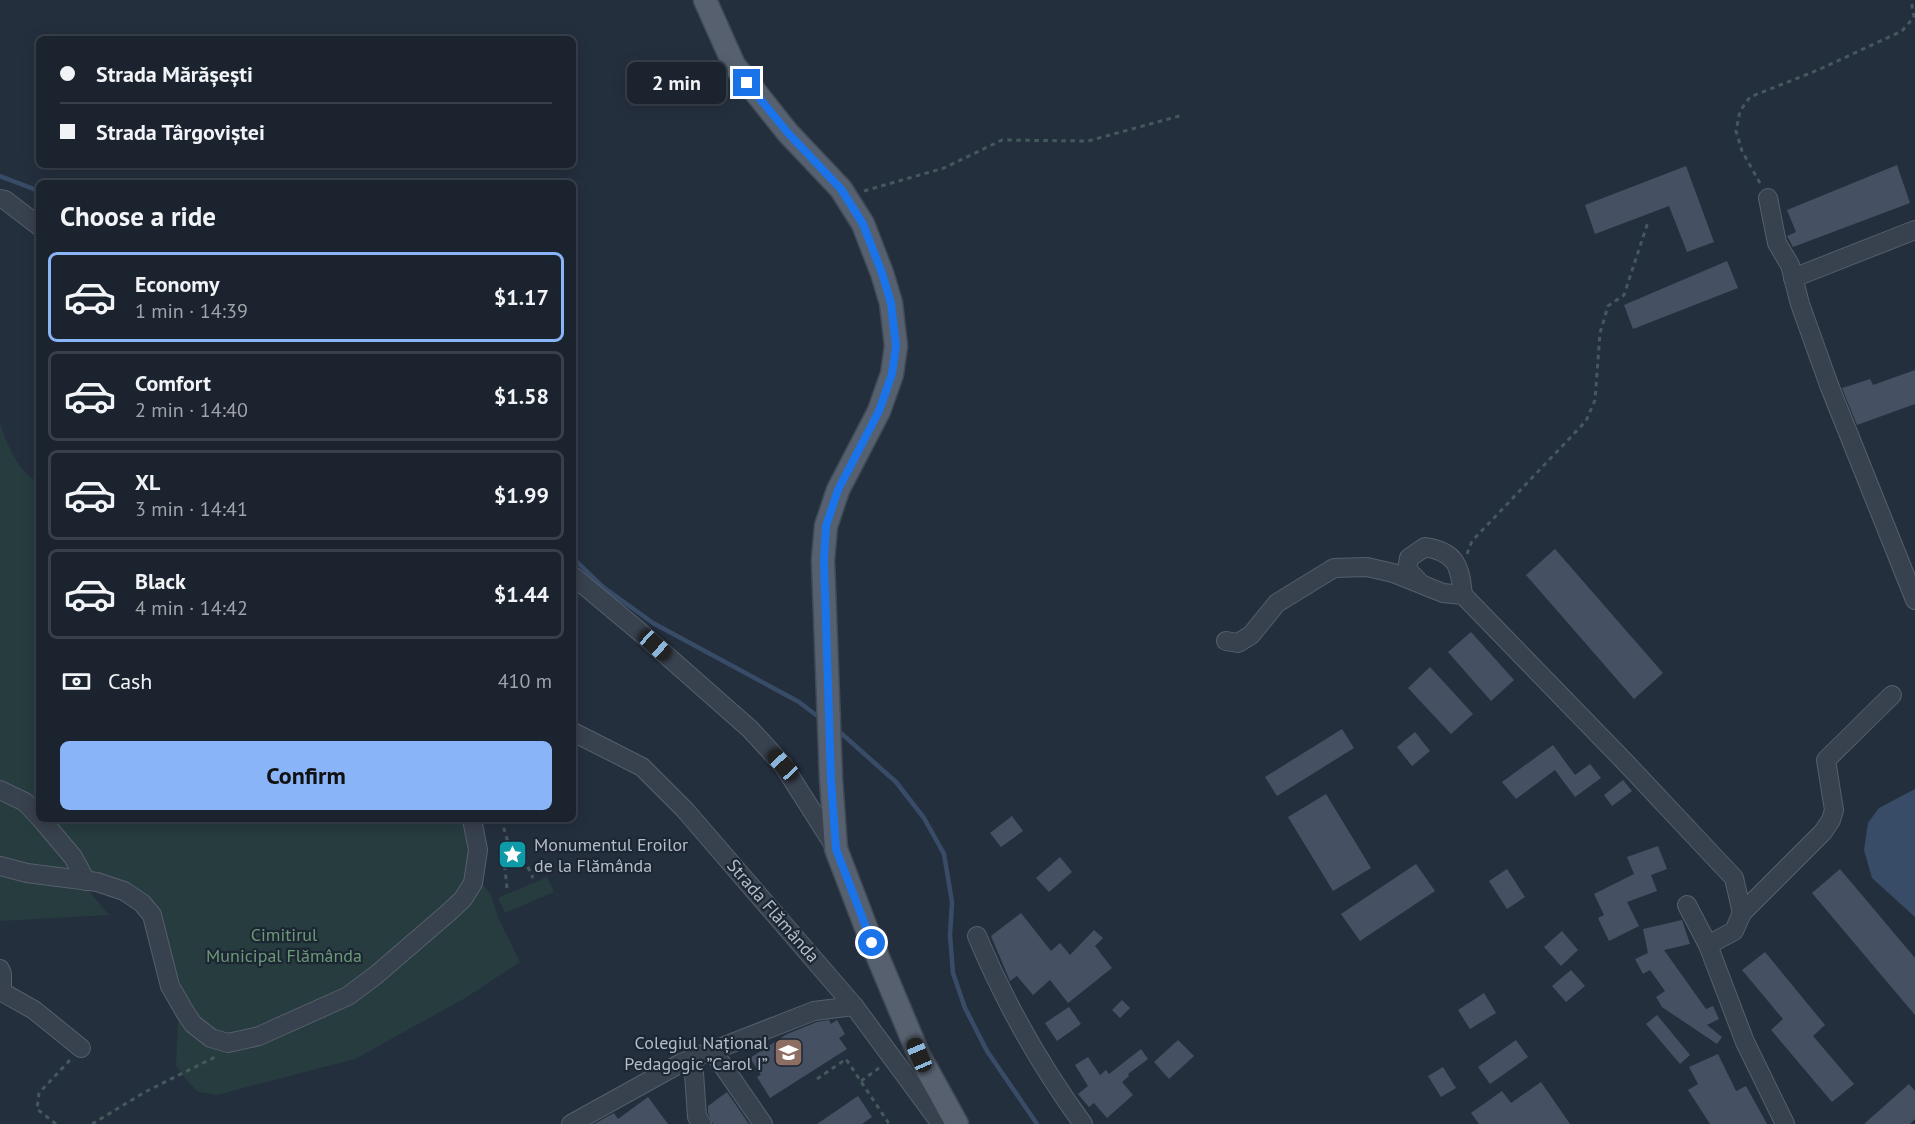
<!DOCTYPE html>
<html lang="en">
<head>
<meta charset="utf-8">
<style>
	body { margin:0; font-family:"PT Sans",sans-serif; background:#242b36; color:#f1f3f6; height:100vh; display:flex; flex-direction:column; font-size:22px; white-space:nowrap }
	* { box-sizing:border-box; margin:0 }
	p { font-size:20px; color:#a0a4aa }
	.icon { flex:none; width:33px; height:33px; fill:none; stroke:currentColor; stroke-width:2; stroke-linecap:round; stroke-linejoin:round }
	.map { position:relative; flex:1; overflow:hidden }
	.panel { position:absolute; left:36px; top:180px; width:540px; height:642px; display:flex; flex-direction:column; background:#1b232e; border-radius:9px; box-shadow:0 3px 15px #0003,0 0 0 2px #39404a }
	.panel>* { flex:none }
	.top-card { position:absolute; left:36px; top:36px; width:540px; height:132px; border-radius:9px; box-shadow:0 3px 15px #0003,0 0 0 2px #39404a; display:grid; align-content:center; height:132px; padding:0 24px; background:#1b232e }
	.end { position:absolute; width:27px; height:27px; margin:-14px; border:8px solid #1a73e8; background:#fff; box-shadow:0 0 0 3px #fff }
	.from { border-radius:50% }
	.bubble { position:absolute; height:42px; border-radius:9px; background:#1b232e; box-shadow:0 3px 15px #0003,0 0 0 2px #39404a; font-size:20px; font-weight:700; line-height:42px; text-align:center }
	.car { position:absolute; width:18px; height:36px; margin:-18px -9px; border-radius:8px; box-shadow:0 0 4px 2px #0007; background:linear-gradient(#222 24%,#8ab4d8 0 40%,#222 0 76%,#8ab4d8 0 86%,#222 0) }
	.top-card b { display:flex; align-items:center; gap:21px; height:57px; font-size:22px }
	.top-card b+b { border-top:2px solid #39404a }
	.top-card i { width:15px; height:15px; background:#f1f3f6 }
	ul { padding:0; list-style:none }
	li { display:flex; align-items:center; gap:18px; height:90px; margin:0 12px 9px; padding:0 12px; border:3px solid #39404a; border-radius:9px }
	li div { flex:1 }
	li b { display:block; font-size:22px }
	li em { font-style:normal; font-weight:700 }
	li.selected { border-color:#8ab4f8 }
	li>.icon { width:54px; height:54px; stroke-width:1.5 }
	h2 { padding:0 24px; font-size:27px; line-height:72px }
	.pay { display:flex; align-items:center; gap:15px; height:66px; padding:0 24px; font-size:22px }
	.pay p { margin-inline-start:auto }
	.action { display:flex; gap:12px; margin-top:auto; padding:12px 24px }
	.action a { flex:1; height:69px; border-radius:9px; background:#8ab4f8; color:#111; font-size:24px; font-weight:700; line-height:69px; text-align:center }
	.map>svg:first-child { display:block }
	.green { fill:#263c3f }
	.water { fill:#394c67 }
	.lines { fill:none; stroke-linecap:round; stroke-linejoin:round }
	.stream { stroke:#394c67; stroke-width:4.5 }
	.building { fill:#455162 }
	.minor-casing { stroke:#565f6c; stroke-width:20 }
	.major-casing { stroke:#414a57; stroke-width:25 }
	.path { stroke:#44595c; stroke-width:3; stroke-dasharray:4.5 4.5; stroke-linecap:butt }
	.minor { stroke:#38414e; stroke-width:18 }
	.major { stroke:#56606e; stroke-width:22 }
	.route { stroke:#1a73e8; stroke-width:8 }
	.labels { text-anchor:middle; stroke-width:4.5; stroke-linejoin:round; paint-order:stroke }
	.poi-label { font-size:18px; fill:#b4bcc9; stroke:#1d2633; text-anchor:start }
	.street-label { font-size:18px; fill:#b4bcc9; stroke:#1d2633 }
	.park-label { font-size:18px; fill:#6b9a76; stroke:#1d2633 }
</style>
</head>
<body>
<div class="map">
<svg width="1915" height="1124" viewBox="0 0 1915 1124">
	<rect width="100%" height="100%" fill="#242f3e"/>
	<g class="green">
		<path d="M0,424C9,447 16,469 39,483V819H462L469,856L477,876L491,895L498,917L520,962L467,997L355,1059L217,1095L198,1092L188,1082L176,1066L178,1021L162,982L145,926L156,913L55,868L0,859Z"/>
		<path d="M0,869L87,889L109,915L0,921Z"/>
		<path d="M547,877L554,892L505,913L498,898Z"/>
	</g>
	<path class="water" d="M1915,789V917L1872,878L1864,850L1868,823L1879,808Z"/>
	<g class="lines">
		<g class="stream">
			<path d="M0,176L39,191"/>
			<path d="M573,558L603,587L653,623L799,702L816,715"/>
			<path d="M842,734L896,782L924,818L944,854L952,902L950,935L953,973L965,1008L987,1051L1037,1124"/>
		</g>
	</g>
	<g class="building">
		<path d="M1897,165L1910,203L1793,247L1787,236L1796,232L1787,210Z"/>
		<path d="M1686,166L1714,242L1687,252L1669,206L1595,234L1585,205Z"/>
		<path d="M1727,261L1738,288L1633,329L1624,305Z"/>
		<path d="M1915,370V404L1857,425L1842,388L1870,379L1873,385Z"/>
		<path d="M1555,549L1663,673L1634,699L1526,575Z"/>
		<path d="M1471,632L1514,680L1491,701L1448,652Z"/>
		<path d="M1430,667L1473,714L1451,734L1408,688Z"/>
		<path d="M1342,729L1354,748L1277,796L1265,777Z"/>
		<path d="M1415,732L1430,751L1412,766L1397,747Z"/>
		<path d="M1553,745L1575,775L1590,764L1601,778L1575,797L1555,770L1516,799L1502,782Z"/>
		<path d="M1623,780L1632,791L1612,806L1604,795Z"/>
		<path d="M1326,794L1371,868L1333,891L1288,817Z"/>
		<path d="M1012,816L1023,831L1001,847L990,833Z"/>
		<path d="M1658,846L1667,869L1651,875L1657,891L1627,902L1639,926L1609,941L1598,918L1604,915L1594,894L1634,874L1627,857Z"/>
		<path d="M1060,857L1072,872L1049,892L1036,878Z"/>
		<path d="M1416,864L1435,891L1360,941L1341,914Z"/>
		<path d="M1507,869L1525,897L1507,909L1489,881Z"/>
		<path d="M1840,869L1915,958V1015L1812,893Z"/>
		<path d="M1021,913L1051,951L1060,943L1070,955L1094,930L1103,938L1095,946L1112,968L1068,1003L1050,980L1033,995L1017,976L1010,981L991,936Z"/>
		<path d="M1682,920L1690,944L1664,950L1706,1009L1713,1006L1719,1019L1707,1025L1722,1037L1717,1044L1662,1007L1656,997L1665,991L1650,970L1643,974L1635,959L1648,953L1643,929Z"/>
		<path d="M1562,931L1578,950L1561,966L1544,947Z"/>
		<path d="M1765,952L1825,1025L1813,1036L1854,1084L1832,1102L1771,1030L1783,1019L1742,970Z"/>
		<path d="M1571,970L1585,986L1566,1002L1552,986Z"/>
		<path d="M1484,993L1496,1013L1470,1029L1458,1010Z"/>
		<path d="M1122,1000L1130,1008L1120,1018L1112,1010Z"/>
		<path d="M1069,1007L1081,1024L1057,1041L1045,1023Z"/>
		<path d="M1657,1015L1690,1055L1680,1064L1646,1024Z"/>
		<path d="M829,1020L831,1024L837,1020L845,1034L839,1038L847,1049L770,1098L757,1077L761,1075L750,1058L787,1034L817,1022Z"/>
		<path d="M1178,1040L1194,1056L1169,1079L1154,1062Z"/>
		<path d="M1516,1040L1528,1057L1490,1084L1478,1067Z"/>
		<path d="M1141,1049L1148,1059L1128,1074L1129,1076L1122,1082L1133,1095L1107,1118L1094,1103L1089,1107L1078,1094L1088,1086L1075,1065L1088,1057L1100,1075L1106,1070L1109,1074Z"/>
		<path d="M1718,1054L1736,1091L1746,1086L1767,1124H1710L1688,1090L1698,1084L1689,1067Z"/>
		<path d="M1443,1067L1456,1088L1441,1097L1428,1076Z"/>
		<path d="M1541,1082L1570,1124H1479L1471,1113L1502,1091L1511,1103Z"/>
		<path d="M1909,1084L1915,1091V1119L1910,1124H1864Z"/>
		<path d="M727,1092L749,1124H713L708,1113V1106Z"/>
		<path d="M858,1096L872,1117L862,1124H817Z"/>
		<path d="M648,1097L668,1124H594L614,1113L618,1119Z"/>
	</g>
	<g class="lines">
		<defs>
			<g id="minor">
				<path d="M1768,198L1777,243L1790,265L1800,304L1829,385L1915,600"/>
				<path d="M0,199L5,200L39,226"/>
				<path d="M1793,278L1915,230"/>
				<path d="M573,576L640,632L750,729L783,765L835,847"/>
				<path d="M1421,584L1407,569L1409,558L1425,547C1457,552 1460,567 1463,595"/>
				<path d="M1226,641L1238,643L1251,635L1277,603L1334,568L1367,567L1393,573L1443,593L1463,595L1626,763L1734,878L1742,913L1734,931L1708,945"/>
				<path d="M573,732L642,767L685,810L854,1006L941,1124"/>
				<path d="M0,790L25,802L39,817"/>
				<path d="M41,819L73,857L86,881"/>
				<path d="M0,866L27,873L97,882L124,891L142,903L152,915L170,986L185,1012L193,1024L211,1038L228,1043L259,1036L348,996L376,975L448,913L463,899L473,883L478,850L472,819"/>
				<path d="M1687,905L1708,945L1745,1042L1785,1124"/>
				<path d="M1742,913L1823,832L1831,820L1834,810L1826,760L1892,695"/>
				<path d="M977,936C1005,1003 1040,1065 1083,1124"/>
				<path d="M0,969L2,974V992L34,1010L81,1048"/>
				<path d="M712,1050L763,1124"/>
				<path d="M693,1058L697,1117L702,1124"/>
				<path d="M571,1124L681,1063L814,1011L854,1006"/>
			</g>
			<path id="major" d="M705,0L734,65L788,133L841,189L863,224L882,273L891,303L896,346L892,374L879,411L838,490L826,526L823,560L831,779L836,849L872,943L919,1055L957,1124"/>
		</defs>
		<use href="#minor" class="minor-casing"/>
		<use href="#major" class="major-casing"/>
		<g class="path">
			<path d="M1760,183L1742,151L1736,131L1740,111L1750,97L1818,70L1902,31L1914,17L1911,0"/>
			<path d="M864,191L944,168L1002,140L1088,141L1183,115"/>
			<path d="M1467,554L1472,541L1586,421L1595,400L1600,333L1608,306L1624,295L1648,222"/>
			<path d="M501,819L510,849L518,846L533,878"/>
			<path d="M507,888L503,851L510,849"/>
			<path d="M817,1079L846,1059L888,1122L885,1124"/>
			<path d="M861,1081L879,1068"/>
			<path d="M56,1124L37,1109L39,1093L70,1060"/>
			<path d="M92,1124L145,1092L217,1056"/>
		</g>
		<use href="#minor" class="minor"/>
		<use href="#major" class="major"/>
	</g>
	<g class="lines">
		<path class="route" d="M747,83L788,133L841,189L863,224L882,273L891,303L896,346L892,374L879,411L838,490L826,526L824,560L831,779L836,849L872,943"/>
	</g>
	<defs>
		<symbol id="sight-square" viewBox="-11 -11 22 22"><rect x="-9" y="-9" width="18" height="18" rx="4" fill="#0f9aa8" stroke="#1d2633"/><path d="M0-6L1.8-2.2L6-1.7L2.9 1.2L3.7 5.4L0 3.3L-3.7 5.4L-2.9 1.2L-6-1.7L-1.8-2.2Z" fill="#fff"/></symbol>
		<symbol id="university-square" viewBox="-11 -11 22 22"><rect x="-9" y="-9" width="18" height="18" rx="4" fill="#8d6e63" stroke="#1d2633"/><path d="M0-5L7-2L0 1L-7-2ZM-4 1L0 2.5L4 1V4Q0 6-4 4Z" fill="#fff"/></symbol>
	</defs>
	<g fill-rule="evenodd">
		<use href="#sight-square" x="496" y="838" width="33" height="33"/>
		<use href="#university-square" x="772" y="1036" width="33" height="33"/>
	</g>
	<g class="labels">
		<g class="poi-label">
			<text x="534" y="851">Monumentul Eroilor<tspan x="534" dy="21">de la Flămânda</tspan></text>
			<text x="768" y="1049" text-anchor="end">Colegiul Național<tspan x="768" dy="21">Pedagogic ”Carol I”</tspan></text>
		</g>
		<g class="street-label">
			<text transform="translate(773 911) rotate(49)" y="6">Strada Flămânda</text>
		</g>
		<g class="park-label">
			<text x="284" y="941">Cimitirul<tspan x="284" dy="21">Municipal Flămânda</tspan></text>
		</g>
	</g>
</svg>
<i class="end from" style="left:872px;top:943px"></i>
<i class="end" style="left:747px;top:83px"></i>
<div class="bubble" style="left:627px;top:62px;width:99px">2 min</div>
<i class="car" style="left:655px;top:645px;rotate:132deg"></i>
<i class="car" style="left:783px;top:765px;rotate:317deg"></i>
<i class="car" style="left:919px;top:1055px;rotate:337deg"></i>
<div class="top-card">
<b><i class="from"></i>Strada Mărășești</b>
<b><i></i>Strada Târgoviștei</b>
</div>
<section class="panel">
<h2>Choose a ride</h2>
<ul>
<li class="selected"><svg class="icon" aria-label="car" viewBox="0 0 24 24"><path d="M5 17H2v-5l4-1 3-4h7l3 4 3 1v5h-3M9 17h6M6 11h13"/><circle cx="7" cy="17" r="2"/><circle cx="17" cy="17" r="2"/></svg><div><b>Economy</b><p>1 min · 14:39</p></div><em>$1.17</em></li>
<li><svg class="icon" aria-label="car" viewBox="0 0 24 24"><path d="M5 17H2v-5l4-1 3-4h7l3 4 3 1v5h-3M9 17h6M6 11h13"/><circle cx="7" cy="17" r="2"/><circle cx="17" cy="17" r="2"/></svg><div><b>Comfort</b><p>2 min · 14:40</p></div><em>$1.58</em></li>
<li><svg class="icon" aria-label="car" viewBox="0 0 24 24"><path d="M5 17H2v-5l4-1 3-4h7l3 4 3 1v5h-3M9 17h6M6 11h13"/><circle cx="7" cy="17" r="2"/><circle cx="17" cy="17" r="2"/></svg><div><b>XL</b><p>3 min · 14:41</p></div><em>$1.99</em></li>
<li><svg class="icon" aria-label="car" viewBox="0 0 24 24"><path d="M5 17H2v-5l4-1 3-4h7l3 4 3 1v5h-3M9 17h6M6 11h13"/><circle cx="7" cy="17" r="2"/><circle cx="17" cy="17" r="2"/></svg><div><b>Black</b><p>4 min · 14:42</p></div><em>$1.44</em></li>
</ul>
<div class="pay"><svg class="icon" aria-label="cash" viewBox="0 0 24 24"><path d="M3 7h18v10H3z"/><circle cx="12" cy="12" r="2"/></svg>Cash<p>410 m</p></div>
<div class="action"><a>Confirm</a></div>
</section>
</div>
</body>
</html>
